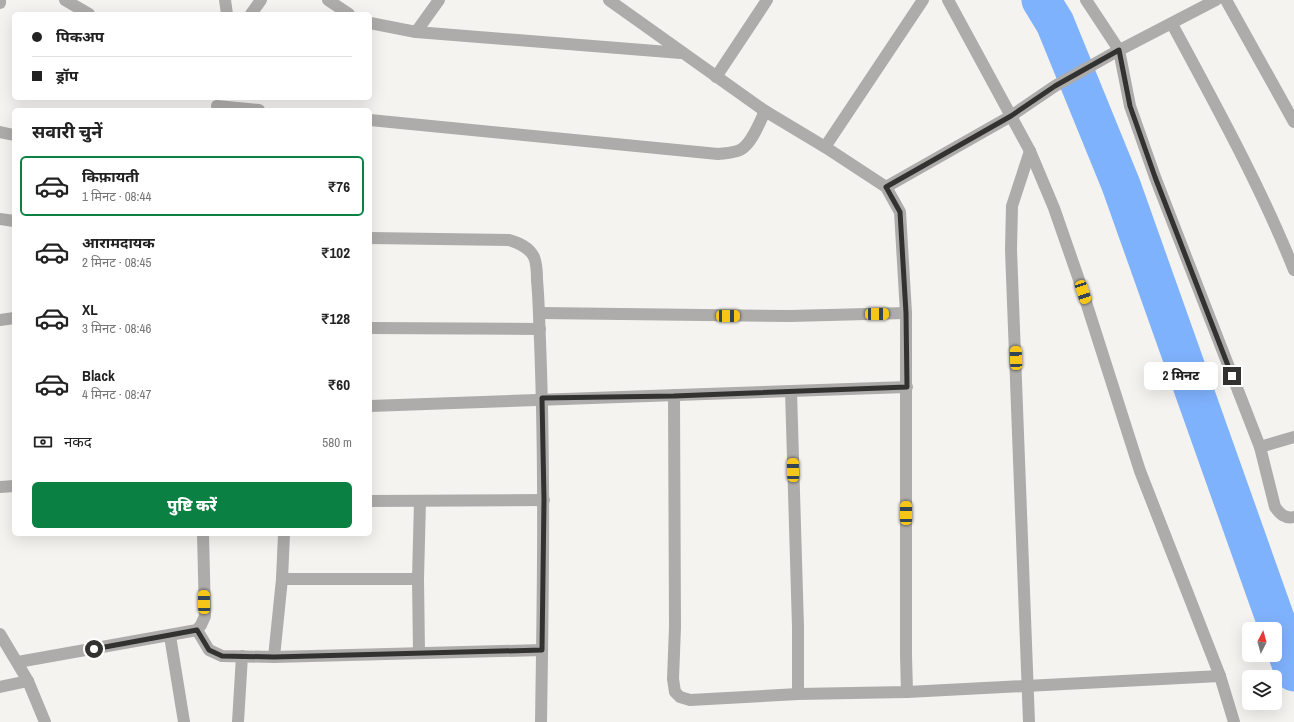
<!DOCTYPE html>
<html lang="hi">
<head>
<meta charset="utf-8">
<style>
	body { margin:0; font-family:"Archivo Narrow","Noto Sans Devanagari",sans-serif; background:#f2f2f2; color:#222; height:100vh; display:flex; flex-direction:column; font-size:15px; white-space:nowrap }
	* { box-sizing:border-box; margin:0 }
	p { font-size:13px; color:#767676 }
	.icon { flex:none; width:22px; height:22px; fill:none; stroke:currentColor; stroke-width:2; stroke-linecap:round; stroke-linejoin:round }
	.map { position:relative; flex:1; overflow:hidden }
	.panel { position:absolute; left:12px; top:108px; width:360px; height:428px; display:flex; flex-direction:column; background:#fff; border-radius:6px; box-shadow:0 4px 16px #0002 }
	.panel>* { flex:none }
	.banner { position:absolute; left:12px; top:12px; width:360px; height:88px; border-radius:6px; box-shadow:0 4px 16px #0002; display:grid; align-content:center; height:88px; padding:0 20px; background:#fff }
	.needle { width:26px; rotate:6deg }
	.tools { position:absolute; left:1242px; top:622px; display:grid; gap:8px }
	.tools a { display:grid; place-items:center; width:40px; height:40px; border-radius:6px; background:#fff; box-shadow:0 4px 16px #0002; font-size:20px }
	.end { position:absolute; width:18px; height:18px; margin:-9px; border:5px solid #323230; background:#fff; box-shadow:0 0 0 2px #fff }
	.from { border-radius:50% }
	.bubble { position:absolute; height:28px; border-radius:6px; background:#fff; box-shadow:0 4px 16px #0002; font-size:13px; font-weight:800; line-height:28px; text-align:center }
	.car { position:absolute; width:12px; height:24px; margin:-12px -6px; border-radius:5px; box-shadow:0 0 3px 1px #0007; background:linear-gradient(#f5c518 24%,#345 0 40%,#f5c518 0 76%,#345 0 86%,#f5c518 0) }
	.banner b { display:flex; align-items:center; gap:14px; height:38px; font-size:15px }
	.banner b+b { border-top:1px solid #e0e0e0 }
	.banner i { width:10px; height:10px; background:#222 }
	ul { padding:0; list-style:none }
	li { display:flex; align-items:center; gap:12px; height:60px; margin:0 8px 6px; padding:0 12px; border:2px solid transparent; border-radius:6px }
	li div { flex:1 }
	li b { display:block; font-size:15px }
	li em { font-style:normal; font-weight:800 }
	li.current { border-color:#0b8043 }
	li>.icon { width:36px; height:36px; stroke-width:1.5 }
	h2 { padding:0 20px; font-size:18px; line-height:48px }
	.pay { display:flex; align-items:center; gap:10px; height:44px; padding:0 20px; font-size:15px }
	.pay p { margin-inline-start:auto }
	.action { display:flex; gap:8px; margin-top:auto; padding:8px 20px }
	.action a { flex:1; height:46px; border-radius:6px; background:#0b8043; color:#fff; font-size:16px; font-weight:800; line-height:46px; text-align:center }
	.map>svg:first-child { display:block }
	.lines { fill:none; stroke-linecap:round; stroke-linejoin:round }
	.river { stroke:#7fb2fd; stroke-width:39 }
	.minor { stroke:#adacaa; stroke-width:12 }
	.route { stroke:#323230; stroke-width:5 }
</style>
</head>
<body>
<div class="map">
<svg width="1294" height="722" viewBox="0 0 1294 722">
	<rect width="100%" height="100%" fill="#f5f3ef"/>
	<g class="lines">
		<path class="river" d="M1041,0L1055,23L1121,185L1294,672"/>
		<g class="minor">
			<path d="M65,0L89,14"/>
			<path d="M225,0L227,14"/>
			<path d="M328,0L349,14"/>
			<path d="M609,0L765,111L825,147L886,187L900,212L906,313V655L907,692"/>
			<path d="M948,0L1030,151L1054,208L1078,277L1140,471L1220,676L1234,722"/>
			<path d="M1086,0L1119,50L1130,106L1155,177L1260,447L1275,507C1280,514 1285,519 1294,517"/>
			<path d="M1226,0L1294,122"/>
			<path d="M0,3V0"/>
			<path d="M251,14L261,0"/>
			<path d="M370,23L416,32L681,53"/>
			<path d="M1172,24C1215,104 1260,185 1294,270"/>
			<path d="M416,32L439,0"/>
			<path d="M716,77L767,0"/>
			<path d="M217,106L259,110"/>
			<path d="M370,120L718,154C726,153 733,153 740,150C751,145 760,122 765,111"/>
			<path d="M0,132L14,135"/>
			<path d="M825,147L923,0"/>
			<path d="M886,187L1011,116L1055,86L1112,54L1216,0"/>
			<path d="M0,219L14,221"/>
			<path d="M370,238L509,240C519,243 529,247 534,257C537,264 537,273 537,280C539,301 539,321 540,341C545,468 543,595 541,722"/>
			<path d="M540,313L790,316L906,313"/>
			<path d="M0,320L14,318"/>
			<path d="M370,328L540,329"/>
			<path d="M791,391L798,627V694"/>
			<path d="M674,395L675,627L673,679L675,692L680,697L690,700L798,694L907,692L1220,676"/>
			<path d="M370,406C549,398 728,394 907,387"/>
			<path d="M1260,447L1294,437"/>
			<path d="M0,487L14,486"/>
			<path d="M370,501L544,500"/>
			<path d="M282,579H418"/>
			<path d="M197,630L209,650L222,656L274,657L542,650"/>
			<path d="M0,634L28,681L45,722"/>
			<path d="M170,636L184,722"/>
			<path d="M419,652L418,579L420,501"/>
			<path d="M274,657L282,579L284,534"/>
			<path d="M18,662L197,630L201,625L205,616L203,534"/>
			<path d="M0,687L28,681"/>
			<path d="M238,722L242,656"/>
			<path d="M1029,722L1011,250L1012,206L1030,151"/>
		</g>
	</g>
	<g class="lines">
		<path class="route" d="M94,649L197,630L209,650L222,656L274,657L542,650L544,500L542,398L674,396L907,387L906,313L900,212L886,187L1011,116L1055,86L1119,50L1130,106L1155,177L1232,376"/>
	</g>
</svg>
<div class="tools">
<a><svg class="needle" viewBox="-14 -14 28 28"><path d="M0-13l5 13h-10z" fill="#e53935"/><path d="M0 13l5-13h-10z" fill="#767676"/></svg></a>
<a><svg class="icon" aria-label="layers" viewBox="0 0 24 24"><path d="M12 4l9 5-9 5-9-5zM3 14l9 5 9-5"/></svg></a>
</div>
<i class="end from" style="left:94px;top:649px"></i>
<i class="end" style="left:1232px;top:376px"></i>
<div class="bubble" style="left:1144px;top:362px;width:74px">2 मिनट</div>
<i class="car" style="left:1083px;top:292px;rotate:162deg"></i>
<i class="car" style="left:877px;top:314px;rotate:89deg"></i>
<i class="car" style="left:728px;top:316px;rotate:90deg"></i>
<i class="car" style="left:1016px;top:358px;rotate:358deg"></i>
<i class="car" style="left:793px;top:470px;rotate:359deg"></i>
<i class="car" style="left:906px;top:513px;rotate:0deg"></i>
<i class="car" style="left:204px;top:602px;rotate:359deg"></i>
<div class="banner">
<b><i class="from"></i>पिकअप</b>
<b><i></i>ड्रॉप</b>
</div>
<section class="panel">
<h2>सवारी चुनें</h2>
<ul>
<li class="current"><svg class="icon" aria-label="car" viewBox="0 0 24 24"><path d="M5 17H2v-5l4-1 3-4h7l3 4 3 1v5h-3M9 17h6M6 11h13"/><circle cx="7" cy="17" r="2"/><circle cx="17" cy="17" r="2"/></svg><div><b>किफ़ायती</b><p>1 मिनट · 08:44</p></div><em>₹76</em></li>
<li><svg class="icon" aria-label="car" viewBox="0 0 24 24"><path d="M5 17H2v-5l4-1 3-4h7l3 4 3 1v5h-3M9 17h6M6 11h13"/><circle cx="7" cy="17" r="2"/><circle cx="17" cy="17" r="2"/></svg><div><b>आरामदायक</b><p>2 मिनट · 08:45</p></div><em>₹102</em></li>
<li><svg class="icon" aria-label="car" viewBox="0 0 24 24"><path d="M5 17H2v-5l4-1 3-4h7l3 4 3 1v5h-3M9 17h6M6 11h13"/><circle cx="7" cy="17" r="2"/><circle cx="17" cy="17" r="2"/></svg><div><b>XL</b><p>3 मिनट · 08:46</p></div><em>₹128</em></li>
<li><svg class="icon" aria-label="car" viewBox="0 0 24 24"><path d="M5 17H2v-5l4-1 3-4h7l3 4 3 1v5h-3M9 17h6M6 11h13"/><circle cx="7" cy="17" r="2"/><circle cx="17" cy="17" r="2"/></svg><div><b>Black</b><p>4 मिनट · 08:47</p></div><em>₹60</em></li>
</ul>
<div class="pay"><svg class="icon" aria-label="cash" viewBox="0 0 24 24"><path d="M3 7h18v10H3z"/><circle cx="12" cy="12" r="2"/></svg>नकद<p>580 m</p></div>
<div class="action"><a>पुष्टि करें</a></div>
</section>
</div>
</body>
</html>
